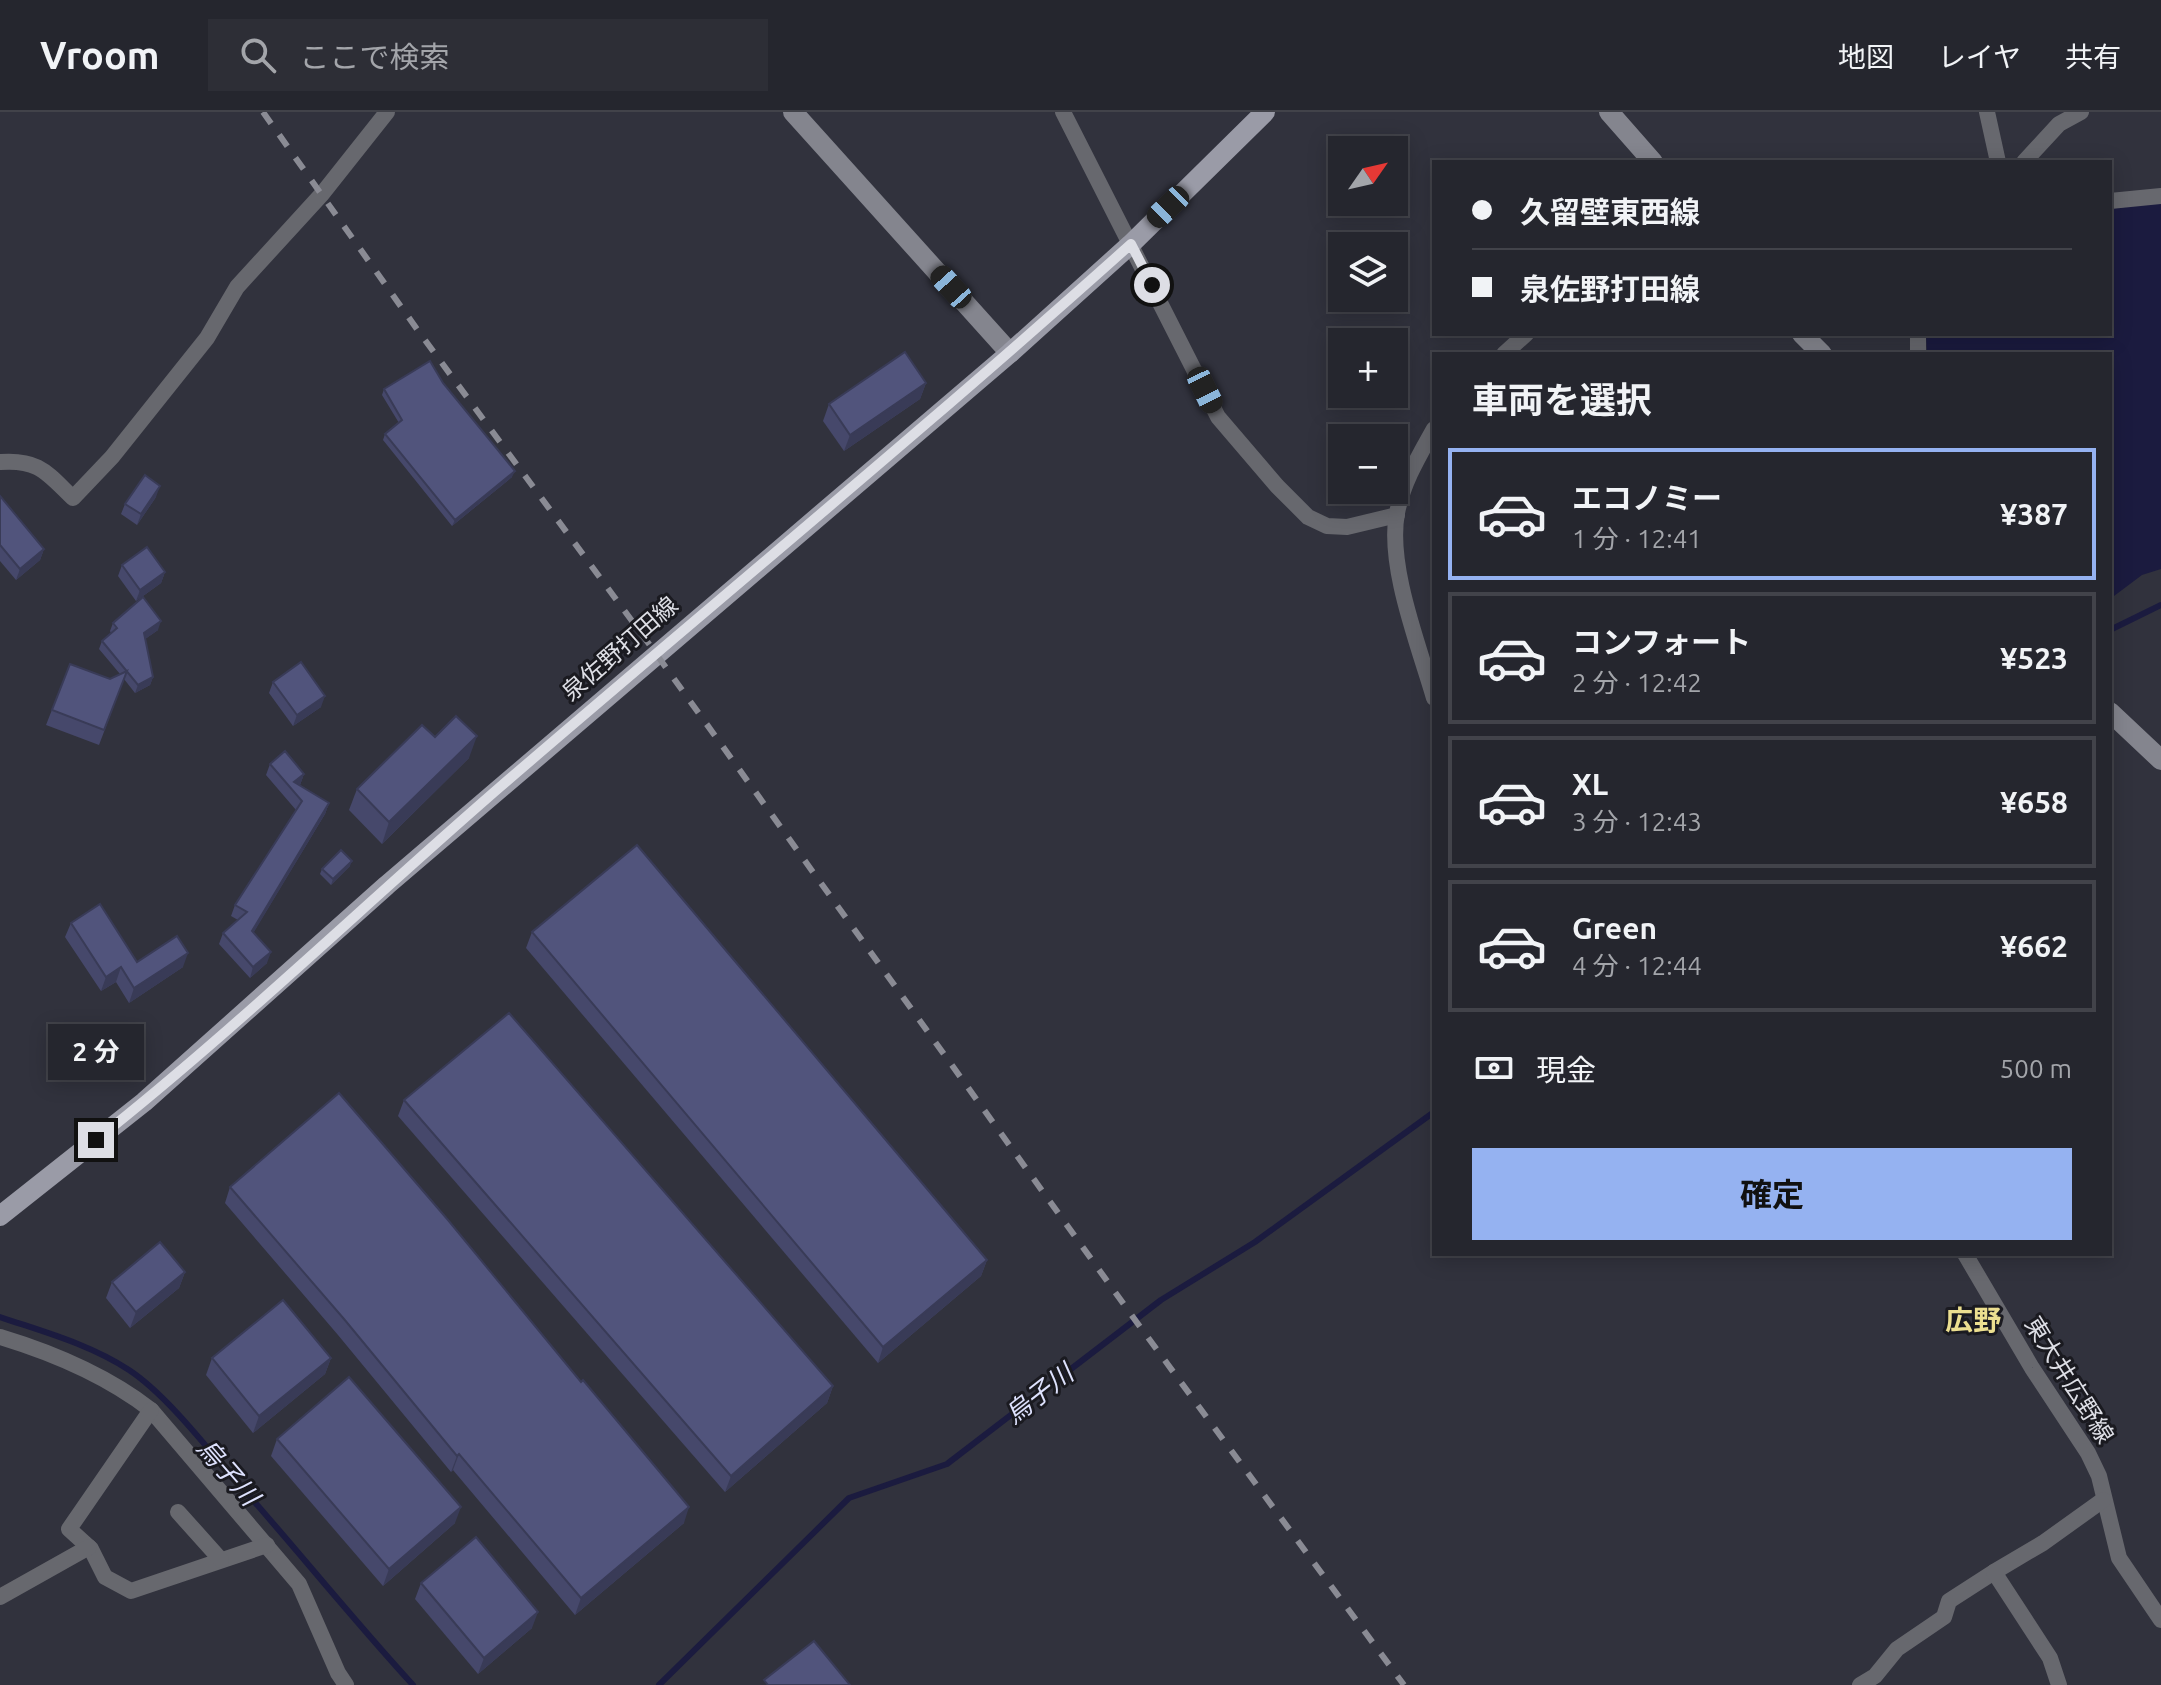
<!DOCTYPE html>
<html lang="ja">
<head>
<meta charset="utf-8">
<style>
	body { margin:0; font-family:Ubuntu,"Noto Sans JP",sans-serif; background:#2d2e36; color:#f1f3f6; height:100vh; display:flex; flex-direction:column; font-size:30px; white-space:nowrap }
	* { box-sizing:border-box; margin:0 }
	p { font-size:26px; color:#a3a5aa }
	.icon { flex:none; width:44px; height:44px; fill:none; stroke:currentColor; stroke-width:2; stroke-linecap:round; stroke-linejoin:round }
	.map { position:relative; flex:1; overflow:hidden }
	.side { position:absolute; left:1432px; top:240px; width:680px; height:904px; display:flex; flex-direction:column; background:#25262e; border-radius:0px; box-shadow:0 4px 20px #0003,0 0 0 2px #42434a }
	.side>* { flex:none }
	.banner { position:absolute; left:1432px; top:48px; width:680px; height:176px; border-radius:0px; box-shadow:0 4px 20px #0003,0 0 0 2px #42434a; display:grid; align-content:center; height:176px; padding:0 40px; background:#25262e }
	.needle { width:52px; rotate:56deg }
	.controls { position:absolute; left:1328px; top:24px; display:grid; gap:16px }
	.controls a { display:grid; place-items:center; width:80px; height:80px; border-radius:0px; background:#25262e; box-shadow:0 4px 20px #0003,0 0 0 2px #42434a; font-size:40px }
	.end { position:absolute; width:36px; height:36px; margin:-18px; border:10px solid #dddee5; background:#111; box-shadow:0 0 0 4px #111 }
	.from { border-radius:50% }
	.bubble { position:absolute; height:56px; border-radius:0px; background:#25262e; box-shadow:0 4px 20px #0003,0 0 0 2px #42434a; font-size:26px; font-weight:700; line-height:56px; text-align:center }
	.car { position:absolute; width:24px; height:48px; margin:-24px -12px; border-radius:10px; box-shadow:0 0 6px 2px #0007; background:linear-gradient(#222 24%,#8ab4d8 0 40%,#222 0 76%,#8ab4d8 0 86%,#222 0) }
	.banner b { display:flex; align-items:center; gap:28px; height:76px; font-size:30px }
	.banner b+b { border-top:2px solid #42434a }
	.banner i { width:20px; height:20px; background:#f1f3f6 }
	ul { padding:0; list-style:none }
	li { display:flex; align-items:center; gap:24px; height:132px; margin:0 16px 12px; padding:0 24px; border:4px solid #42434a; border-radius:0px }
	li div { flex:1 }
	li b { display:block; font-size:30px }
	li em { font-style:normal; font-weight:700 }
	li.active { border-color:#95b2f1 }
	li>.icon { width:72px; height:72px; stroke-width:1.5 }
	h2 { padding:0 40px; font-size:36px; line-height:96px }
	.pay { display:flex; align-items:center; gap:20px; height:88px; padding:0 40px; font-size:30px }
	.pay p { margin-inline-start:auto }
	.primary-button { display:flex; gap:16px; margin-top:auto; padding:16px 40px }
	.primary-button a { flex:1; height:92px; border-radius:0px; background:#95b2f1; color:#111; font-size:32px; font-weight:700; line-height:92px; text-align:center }
	header { display:flex; align-items:center; gap:48px; box-sizing:border-box; height:112px; padding:0 40px; background:#25262e; border-bottom:2px solid #42434a }
	header strong { font-size:38px }
	nav { display:flex; gap:44px; margin-inline-start:auto; font-size:28px }
	.search { width:560px; height:72px; background:#2d2e36; display:flex; align-items:center; gap:20px; box-sizing:border-box; padding:0 28px; border-radius:0px; color:#a3a5aa; font-size:30px }
	.map>svg:first-child { display:block }
	.water { fill:#1b1b3f }
	.lines { fill:none; stroke-linecap:round; stroke-linejoin:round }
	.stream { stroke:#1b1b3f; stroke-width:6 }
	.street { stroke:#67686e; stroke-width:16 }
	.secondary { stroke:#84858e; stroke-width:20 }
	.primary { stroke:#9a9ba7; stroke-width:20 }
	.rail { stroke:#8a8b94; stroke-width:6; stroke-dasharray:14 14; stroke-linecap:butt }
	.wall { fill:#46486b }
	.shaded-wall { fill:#393b57 }
	.building { fill:#51547c; stroke:#393b57; stroke-width:2 }
	.route { stroke:#dddee5; stroke-width:10 }
	.labels { text-anchor:middle; stroke-width:6; stroke-linejoin:round; paint-order:stroke }
	.street-label { font-size:24px; fill:#dddee5; stroke:#1a1a20 }
	.water-label { font-size:26px; font-style:italic; fill:#dee2fe; stroke:#1a1a20 }
	.quarter-label { font-size:28px; font-weight:bold; fill:#ecdf90; stroke:#1a1a20 }
</style>
</head>
<body>
<header>
<strong>Vroom</strong>
<div class="search"><svg class="icon" aria-label="search" viewBox="0 0 24 24"><circle cx="10" cy="10" r="6"/><path d="M15 15l6 6"/></svg>ここで検索</div>
<nav><a>地図</a><a>レイヤ</a><a>共有</a></nav>
</header>
<div class="map">
<svg width="2161" height="1573" viewBox="0 0 2161 1573">
	<rect width="100%" height="100%" fill="#31323d"/>
	<path class="water" d="M2161,90V457L2142,463L2110,487V242H1927L1926,222H2110V97Z"/>
	<g class="lines">
		<g class="stream">
			<path d="M2110,518L2161,493"/>
			<path d="M0,1205C44,1220 89,1232 129,1258C161,1279 197,1323 222,1353C287,1425 347,1501 413,1573"/>
			<path d="M659,1573L849,1386L947,1352L1161,1188L1255,1130L1434,1000"/>
		</g>
		<g class="street">
			<path d="M1063,0L1218,305L1277,374L1308,405L1327,414L1347,415L1397,403"/>
			<path d="M1987,0L1998,50"/>
			<path d="M2024,50L2059,12L2081,0"/>
			<path d="M2110,89L2161,84"/>
			<path d="M1918,222V242"/>
			<path d="M1504,242L1526,222"/>
			<path d="M1434,317C1419,344 1403,370 1397,401C1387,454 1419,534 1434,586"/>
			<path d="M0,350C39,347 47,361 73,386L112,345L207,226L237,175L322,82L387,0"/>
			<path d="M1965,1142L2032,1256L2088,1341L2099,1364L2119,1446L2161,1508"/>
			<path d="M0,1225C53,1241 107,1264 151,1298L299,1472L338,1561L346,1573"/>
			<path d="M151,1298L69,1417L91,1437L105,1465L131,1479L267,1433"/>
			<path d="M178,1400L221,1448"/>
			<path d="M0,1485L89,1435"/>
			<path d="M1860,1573L1875,1564L1897,1537L1944,1505L1949,1489L1994,1460"/>
			<path d="M2059,1573L2050,1546L1994,1460L2043,1431L2103,1388"/>
		</g>
		<g class="secondary">
			<path d="M793,0L1010,241"/>
			<path d="M1609,0L1653,50"/>
			<path d="M1802,222L1822,242"/>
			<path d="M2110,600L2161,648"/>
		</g>
		<path class="primary" d="M0,1104L144,990L387,773L1010,241L1131,132L1265,0"/>
		<path class="rail" d="M263,0L419,220L649,532L1138,1212L1404,1573"/>
	</g>
	<g class="wall">
		<path d="M443,271L512,365L452,414L383,328L385,322L399,311L382,283L384,277Z"/>
		<path d="M926,271L920,287L844,339L823,309L829,292Z"/>
		<path d="M0,384L44,437L40,448L16,468L0,449Z"/>
		<path d="M156,385L137,413L121,402L125,392Z"/>
		<path d="M122,453L165,460L161,471L136,489L118,464Z"/>
		<path d="M113,511L158,518L145,527L153,565L150,573L135,581L124,567L99,633L46,613L70,552L110,567L120,562L99,537L102,529L111,521L110,519Z"/>
		<path d="M273,570L321,595L293,614L269,581Z"/>
		<path d="M435,625L469,646L382,732L349,698L357,677Z"/>
		<path d="M270,652L304,662L300,673L329,691L325,702L253,821L267,851L250,866L219,832L223,821L238,808L231,804L235,793L296,698L266,663Z"/>
		<path d="M350,754L331,773L320,762L322,757Z"/>
		<path d="M71,811L137,850L183,855L129,891L116,870L101,879L65,825Z"/>
		<path d="M532,820L987,1148L981,1164L878,1251L526,836Z"/>
		<path d="M404,988L833,1274L827,1291L725,1380L398,1004Z"/>
		<path d="M230,1075L684,1411L575,1503L453,1358L451,1360L338,1223L225,1091Z"/>
		<path d="M185,1160L179,1176L130,1216L106,1186L112,1170Z"/>
		<path d="M212,1246H331L325,1262L253,1321L206,1263Z"/>
		<path d="M277,1327L455,1411L383,1474L271,1344Z"/>
		<path d="M421,1471L532,1516L478,1562L415,1487Z"/>
	</g>
	<g class="shaded-wall">
		<path d="M926,271L920,287L844,339L850,323Z"/>
		<path d="M515,359L512,365L452,414L455,408Z"/>
		<path d="M160,374L156,385L137,413L141,402Z"/>
		<path d="M44,437L40,448L16,468L20,457Z"/>
		<path d="M165,460L161,471L136,489L140,478Z"/>
		<path d="M161,509L158,518L141,530L144,521Z"/>
		<path d="M153,565L150,573L135,581L138,573Z"/>
		<path d="M325,584L321,595L293,614L297,603Z"/>
		<path d="M477,624L469,646L382,732L389,710Z"/>
		<path d="M304,662L300,673L293,679L294,670Z"/>
		<path d="M329,691L325,702L248,830L252,819Z"/>
		<path d="M352,749L350,754L331,773L333,767Z"/>
		<path d="M271,840L267,851L250,866L253,855Z"/>
		<path d="M188,841L183,855L129,891L134,876Z"/>
		<path d="M121,855L116,870L101,879L106,865Z"/>
		<path d="M987,1148L981,1164L878,1251L883,1235Z"/>
		<path d="M185,1160L179,1176L130,1216L136,1200Z"/>
		<path d="M331,1246L325,1262L253,1321L259,1304Z"/>
		<path d="M833,1274L827,1291L725,1380L731,1364Z"/>
		<path d="M459,1342L453,1358L451,1360L457,1344Z"/>
		<path d="M461,1395L455,1411L383,1474L389,1457Z"/>
		<path d="M689,1395L684,1411L575,1503L581,1486Z"/>
		<path d="M538,1500L532,1516L478,1562L484,1546Z"/>
	</g>
	<g class="building">
		<path d="M905,240L926,271L850,323L829,292Z"/>
		<path d="M430,249L443,271L515,359L455,408L385,322L402,308L384,277Z"/>
		<path d="M145,363L160,374L141,402L125,392Z"/>
		<path d="M0,384L44,437L20,457L0,433Z"/>
		<path d="M147,435L165,460L140,478L122,453Z"/>
		<path d="M143,485L161,509L144,521L153,565L138,573L102,529L117,516L113,511Z"/>
		<path d="M301,550L325,584L297,603L273,570Z"/>
		<path d="M70,552L110,567L127,559L104,618L52,598Z"/>
		<path d="M456,604L477,624L389,710L357,677L422,613L435,625Z"/>
		<path d="M285,639L304,662L294,670L329,691L252,819L271,840L253,855L223,821L247,800L235,793L302,689L270,652Z"/>
		<path d="M637,733L987,1148L883,1235L532,820Z"/>
		<path d="M341,738L352,749L333,767L322,757Z"/>
		<path d="M100,792L137,850L177,824L188,841L134,876L121,855L106,865L71,811Z"/>
		<path d="M509,901L833,1274L731,1364L404,988Z"/>
		<path d="M339,981L448,1108L581,1270L583,1268L689,1395L581,1486L459,1342L457,1344L344,1207L230,1075Z"/>
		<path d="M160,1130L185,1160L136,1200L112,1170Z"/>
		<path d="M283,1188L331,1246L259,1304L212,1246Z"/>
		<path d="M349,1265L461,1395L389,1457L277,1327Z"/>
		<path d="M476,1425L538,1500L484,1546L421,1471Z"/>
		<path d="M814,1529L850,1573H768L764,1568Z"/>
	</g>
	<g class="lines">
		<path class="route" d="M96,1028C236,917 365,792 500,675C710,494 925,317 1131,132L1152,173"/>
	</g>
	<g class="labels">
		<g class="street-label">
			<text transform="translate(620 537) rotate(-41)" y="8">泉佐野打田線</text>
			<text transform="translate(2069 1268) rotate(58)" y="8">東大井広野線</text>
		</g>
		<g class="water-label">
			<text transform="translate(1039 1282) rotate(-38)" y="9">烏子川</text>
			<text transform="translate(228 1360) rotate(49)" y="9">烏子川</text>
		</g>
		<g class="quarter-label">
			<text x="1973" y="1218">広野</text>
		</g>
	</g>
</svg>
<div class="controls">
<a><svg class="needle" viewBox="-14 -14 28 28"><path d="M0-13l5 13h-10z" fill="#e53935"/><path d="M0 13l5-13h-10z" fill="#a3a5aa"/></svg></a>
<a><svg class="icon" aria-label="layers" viewBox="0 0 24 24"><path d="M12 4l9 5-9 5-9-5zM3 14l9 5 9-5"/></svg></a>
<a>+</a>
<a>−</a>
</div>
<i class="end from" style="left:1152px;top:173px"></i>
<i class="end" style="left:96px;top:1028px"></i>
<div class="bubble" style="left:48px;top:912px;width:96px">2 分</div>
<i class="car" style="left:1168px;top:95px;rotate:226deg"></i>
<i class="car" style="left:951px;top:175px;rotate:318deg"></i>
<i class="car" style="left:1205px;top:278px;rotate:154deg"></i>
<div class="banner">
<b><i class="from"></i>久留壁東西線</b>
<b><i></i>泉佐野打田線</b>
</div>
<section class="side">
<h2>車両を選択</h2>
<ul>
<li class="active"><svg class="icon" aria-label="car" viewBox="0 0 24 24"><path d="M5 17H2v-5l4-1 3-4h7l3 4 3 1v5h-3M9 17h6M6 11h13"/><circle cx="7" cy="17" r="2"/><circle cx="17" cy="17" r="2"/></svg><div><b>エコノミー</b><p>1 分 · 12:41</p></div><em>¥387</em></li>
<li><svg class="icon" aria-label="car" viewBox="0 0 24 24"><path d="M5 17H2v-5l4-1 3-4h7l3 4 3 1v5h-3M9 17h6M6 11h13"/><circle cx="7" cy="17" r="2"/><circle cx="17" cy="17" r="2"/></svg><div><b>コンフォート</b><p>2 分 · 12:42</p></div><em>¥523</em></li>
<li><svg class="icon" aria-label="car" viewBox="0 0 24 24"><path d="M5 17H2v-5l4-1 3-4h7l3 4 3 1v5h-3M9 17h6M6 11h13"/><circle cx="7" cy="17" r="2"/><circle cx="17" cy="17" r="2"/></svg><div><b>XL</b><p>3 分 · 12:43</p></div><em>¥658</em></li>
<li><svg class="icon" aria-label="car" viewBox="0 0 24 24"><path d="M5 17H2v-5l4-1 3-4h7l3 4 3 1v5h-3M9 17h6M6 11h13"/><circle cx="7" cy="17" r="2"/><circle cx="17" cy="17" r="2"/></svg><div><b>Green</b><p>4 分 · 12:44</p></div><em>¥662</em></li>
</ul>
<div class="pay"><svg class="icon" aria-label="cash" viewBox="0 0 24 24"><path d="M3 7h18v10H3z"/><circle cx="12" cy="12" r="2"/></svg>現金<p>500 m</p></div>
<div class="primary-button"><a>確定</a></div>
</section>
</div>
</body>
</html>
